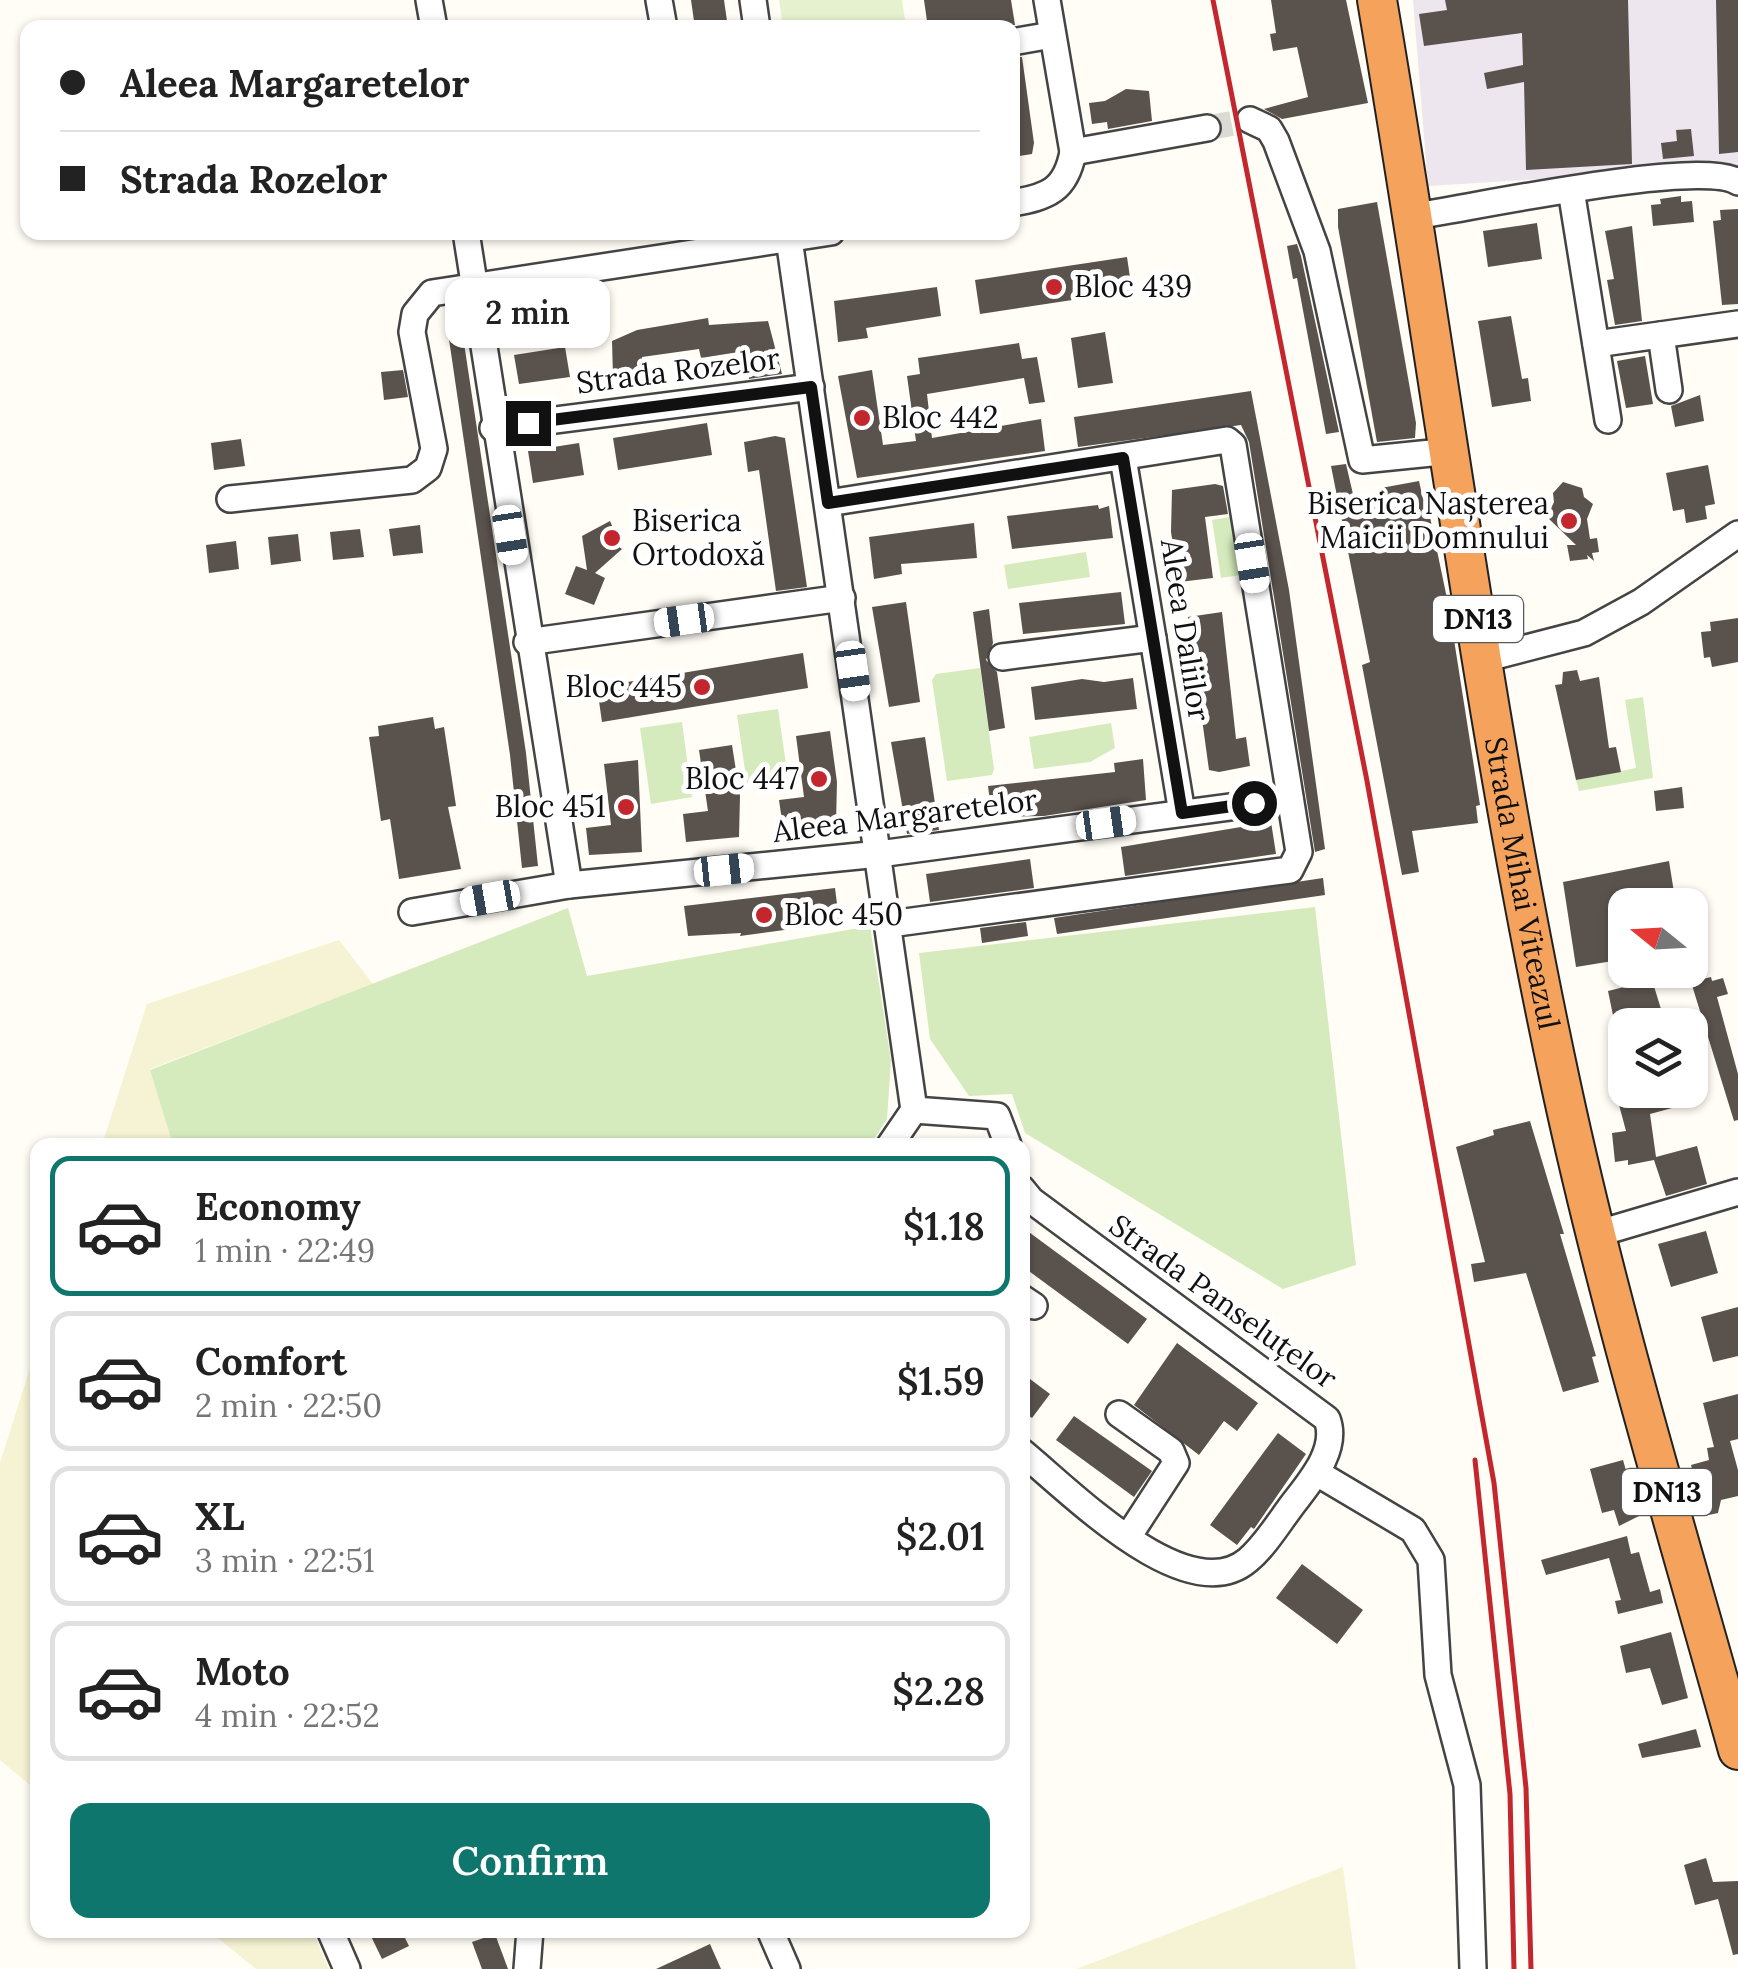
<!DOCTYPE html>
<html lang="en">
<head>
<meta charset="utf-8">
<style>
	body { margin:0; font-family:Lora,serif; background:#f2f2f2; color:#222; height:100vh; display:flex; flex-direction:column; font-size:38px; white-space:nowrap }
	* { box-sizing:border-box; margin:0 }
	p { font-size:32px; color:#767676 }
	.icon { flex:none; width:55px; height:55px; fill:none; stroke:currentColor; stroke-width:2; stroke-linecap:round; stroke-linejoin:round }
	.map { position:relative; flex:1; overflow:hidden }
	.sheet { position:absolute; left:30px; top:1138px; width:1000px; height:800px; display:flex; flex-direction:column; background:#fff; border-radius:20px; box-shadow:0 2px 8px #0004 }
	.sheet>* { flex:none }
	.guide { position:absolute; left:20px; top:20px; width:1000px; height:220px; border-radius:20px; box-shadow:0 2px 8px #0004; display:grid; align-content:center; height:220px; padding:0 40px; background:#fff }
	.needle { width:65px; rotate:288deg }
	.controls { position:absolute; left:1608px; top:888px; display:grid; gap:20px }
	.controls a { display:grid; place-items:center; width:100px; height:100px; border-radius:20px; background:#fff; box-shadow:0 2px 8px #0004; font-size:50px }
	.end { position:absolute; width:45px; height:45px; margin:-22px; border:12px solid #111; background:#fff; box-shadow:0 0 0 5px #fff }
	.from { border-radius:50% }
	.bubble { position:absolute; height:70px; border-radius:20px; background:#fff; box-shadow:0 2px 8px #0004; font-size:32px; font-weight:600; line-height:70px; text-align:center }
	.car { position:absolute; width:30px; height:60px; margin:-30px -15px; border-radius:12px; box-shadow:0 0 8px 2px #0007; background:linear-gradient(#fff 24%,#345 0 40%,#fff 0 76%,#345 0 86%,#fff 0) }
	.guide b { display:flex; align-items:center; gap:35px; height:95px; font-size:38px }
	.guide b+b { border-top:2px solid #e0e0e0 }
	.guide i { width:25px; height:25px; background:#222 }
	ul { padding:18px 0 0; list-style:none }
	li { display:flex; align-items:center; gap:30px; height:140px; margin:0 20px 15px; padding:0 20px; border:5px solid #e0e0e0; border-radius:20px }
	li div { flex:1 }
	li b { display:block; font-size:38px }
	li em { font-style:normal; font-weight:600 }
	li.selected { border-color:#0f766e }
	li>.icon { width:90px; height:90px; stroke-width:1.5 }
	.primary-button { display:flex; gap:20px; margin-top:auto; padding:20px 40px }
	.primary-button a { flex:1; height:115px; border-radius:20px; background:#0f766e; color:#fff; font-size:40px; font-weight:600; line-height:115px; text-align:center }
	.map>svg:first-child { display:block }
	.industrial { fill:#eee6ef }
	.farmland { fill:#f6f3d4 }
	.green { fill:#d5ebbd }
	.pitch { fill:#e6f2cf }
	.building { fill:#5a524d }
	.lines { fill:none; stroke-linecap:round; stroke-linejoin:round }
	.minor-tunnel { stroke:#dbdad3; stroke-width:25; stroke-dasharray:25 12; stroke-linecap:butt }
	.minor-casing { stroke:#444; stroke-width:30 }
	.highway-casing { stroke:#222; stroke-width:42 }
	.minor { stroke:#fff; stroke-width:25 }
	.highway { stroke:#f5a25d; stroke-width:38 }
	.rail { stroke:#c4262e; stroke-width:5 }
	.route { stroke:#111; stroke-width:12 }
	.poi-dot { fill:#c4262e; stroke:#fff; stroke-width:4 }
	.labels { text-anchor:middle; stroke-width:10; stroke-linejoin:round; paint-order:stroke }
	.shield { fill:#fff; stroke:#585858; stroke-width:2.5 }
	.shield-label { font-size:28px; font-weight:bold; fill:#111 }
	.poi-label { font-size:30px; fill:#111; stroke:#fff; text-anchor:start }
	.street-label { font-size:30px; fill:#111; stroke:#fff }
</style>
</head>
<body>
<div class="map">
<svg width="1738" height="1969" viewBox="0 0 1738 1969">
	<rect width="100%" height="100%" fill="#fffdf5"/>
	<path class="industrial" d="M1413,0H1738V167L1428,186Z"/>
	<g class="farmland">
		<path d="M339,940L373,984L150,1069L173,1145H102L147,1004Z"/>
		<path d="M37,1346V1791L0,1760V1463Z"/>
		<path d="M1343,1867L1356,1969H1076Z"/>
		<path d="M208,1930H312L329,1969H256Z"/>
	</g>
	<g class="green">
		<path d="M1237,516L1247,574L1221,578L1212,520Z"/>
		<path d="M1086,552L1090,577L1008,589L1004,565Z"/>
		<path d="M980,668L994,769L992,775L947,781L932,680L936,674Z"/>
		<path d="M1643,697L1653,778L1579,791L1576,780L1636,768L1625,700Z"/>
		<path d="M778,709L788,778L747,784L737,715Z"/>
		<path d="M682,722L692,797L651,804L640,728Z"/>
		<path d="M1111,723L1115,748L1090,762L1034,769L1029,737Z"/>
		<path d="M1315,907L1356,1265L1283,1289L1025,1133L1012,1094L969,1096L930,1039L919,953Z"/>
		<path d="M568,908L587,976L870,926L891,1060L887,1119L870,1145H173L150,1070Z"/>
	</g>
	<path class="pitch" d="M779,0H902L906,27H783Z"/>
	<g class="building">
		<path d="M691,0H724L728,28H695Z"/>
		<path d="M924,0H1011L1015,25L928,28Z"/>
		<path d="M1271,0H1346L1368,103L1282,119L1264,109L1308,97L1297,47L1273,51L1270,34L1276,33Z"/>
		<path d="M1445,0H1628L1632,164L1526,170L1524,82L1487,89L1484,73L1523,65L1522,33L1424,46L1419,14L1447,10Z"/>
		<path d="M1716,0H1738V152L1719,154Z"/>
		<path d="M1022,57L1034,143L1032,154L1012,157V58Z"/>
		<path d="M1126,89L1149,91L1152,121L1108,129L1107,122L1092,124L1089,103L1105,101Z"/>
		<path d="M1691,129L1694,156L1663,159L1661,143L1677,141L1676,130Z"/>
		<path d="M1681,196V202L1692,201L1694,222L1653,226L1651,205L1661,204L1660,199Z"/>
		<path d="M1377,202L1416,423L1415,438L1377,442L1338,227V209Z"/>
		<path d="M1738,209V304L1722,305L1713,221L1721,220L1720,210Z"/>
		<path d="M1537,223L1542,259L1488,267L1483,231Z"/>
		<path d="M1632,226L1642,321L1615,325L1607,280L1614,279L1605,231Z"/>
		<path d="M1297,244L1301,256L1339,432L1326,434L1297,278L1293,279L1287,246Z"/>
		<path d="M1127,257L1132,291L980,314L975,280Z"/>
		<path d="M937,287L941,316L866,328L868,338L838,342L834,301Z"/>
		<path d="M459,310L526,753L538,866L522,868L510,755L445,312Z"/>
		<path d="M1511,316L1522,379L1528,378L1531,401L1492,407L1478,321Z"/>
		<path d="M708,318L709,325L768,321L782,374L749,379L745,351L701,358L699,349L642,357L645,371L613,377L612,341L637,330Z"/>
		<path d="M1105,332L1113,383L1078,388L1071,338Z"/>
		<path d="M1019,343L1022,359L1037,357L1045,402L1029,404L1024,378L927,394L932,438L1041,419L1045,451L857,478L838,376L872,370L883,445L916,441L907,376L920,374L918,358Z"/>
		<path d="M565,347L570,377L519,384L514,355Z"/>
		<path d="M1645,356L1653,404L1626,408L1617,361Z"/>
		<path d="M403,370L408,397L384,400L381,372Z"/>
		<path d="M1251,391L1289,590L1325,849L1315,852L1249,442L1241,425L1078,447L1074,417Z"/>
		<path d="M1700,395L1704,421L1675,427L1671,406Z"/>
		<path d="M707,423L712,455L618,470L613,438Z"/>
		<path d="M775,436L785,438L807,587L776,591L759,470L748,472L744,442Z"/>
		<path d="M241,439L245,466L214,470L211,443Z"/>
		<path d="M579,443L584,475L533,483L528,451Z"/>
		<path d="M1346,464L1356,507L1385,506L1381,488L1419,481L1423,499L1426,498L1449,608L1480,805L1476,806L1478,823L1412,831L1419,872L1402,875L1362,665L1370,662L1331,466Z"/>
		<path d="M1708,465L1715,504L1705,506L1707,519L1686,523L1684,509L1673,511L1666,473Z"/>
		<path d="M1563,482L1582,488L1584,497L1593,504L1587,519L1590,539L1597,538L1599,552L1592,553L1594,561L1587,555L1588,559L1570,561L1567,545H1576L1547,517L1554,502L1553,493Z"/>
		<path d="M1215,484L1223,486L1228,514L1205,517L1213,578L1179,582L1171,532L1172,490Z"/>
		<path d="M1098,505L1099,509L1109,506L1113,538L1012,549L1007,516Z"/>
		<path d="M610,521L617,537L615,544L622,549L595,573L605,578L594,605L565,594L576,566L587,570L582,536Z"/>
		<path d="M974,523L977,558L901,564L902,574L874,579L869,537Z"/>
		<path d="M420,525L423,553L393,556L389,529Z"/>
		<path d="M360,529L364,557L333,560L330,532Z"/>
		<path d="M298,534L301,561L271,565L268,537Z"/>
		<path d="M236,541L239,569L209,573L206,545Z"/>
		<path d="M1121,592L1125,624L1023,634L1019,603Z"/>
		<path d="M906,602L920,702L889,707L872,607Z"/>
		<path d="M989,609L993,643L986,660L997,672L1005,728L989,731L973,612Z"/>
		<path d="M1222,612L1236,739L1246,737L1250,766L1219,772L1209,770L1188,617Z"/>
		<path d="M1738,618V662L1712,667L1710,657L1704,658L1701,632L1711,631L1710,622Z"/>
		<path d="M803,653L808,688L602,722L597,687Z"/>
		<path d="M1577,670L1580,681L1599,677L1609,748L1616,747L1621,772L1576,780L1555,685L1562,684L1563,672Z"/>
		<path d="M1133,678L1137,709L1035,720L1031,687L1082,679L1104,682Z"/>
		<path d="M433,717L435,729L444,727L456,806L448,807L461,869L399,879L390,819L381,821L369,737L379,736L378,726Z"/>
		<path d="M830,731L837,782L836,824L783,828L779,800L804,797L796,736Z"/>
		<path d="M925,737L939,830L907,834L891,742Z"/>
		<path d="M732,745L740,796L739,837L686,842L683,814L708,811L699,750Z"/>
		<path d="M1143,759L1146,800L1044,816L992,817L988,786L1115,772L1114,763Z"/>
		<path d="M638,760L642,852L589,855L586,828L611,825L604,764Z"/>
		<path d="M1682,787L1684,808L1656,811L1654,791Z"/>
		<path d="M1271,822L1276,854L1125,876L1121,847Z"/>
		<path d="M1030,859L1034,888L930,902L926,874Z"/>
		<path d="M1669,861L1676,905H1625V959L1576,967L1563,882Z"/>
		<path d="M1323,878L1325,895L1057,934L1054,918Z"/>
		<path d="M835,888L839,920H829V924L740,936L741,933L688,936L684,906Z"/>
		<path d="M1026,922L1028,936L982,943L980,928Z"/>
		<path d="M1711,977L1712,981L1723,978L1728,994L1717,997L1738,1074V1120L1734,1121L1691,982Z"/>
		<path d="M1652,980L1666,1025H1615L1608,991Z"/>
		<path d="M1615,1090H1667L1672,1108L1650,1114L1656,1157L1697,1146L1707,1184L1666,1196L1654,1160L1628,1165V1160L1615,1162L1612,1133L1626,1131Z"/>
		<path d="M1530,1121L1564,1234H1560L1596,1356L1592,1357L1599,1382L1563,1392L1526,1273L1474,1282L1471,1264L1485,1262L1456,1147L1494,1135L1493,1130Z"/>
		<path d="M1022,1227L1147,1319L1128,1344L1022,1266Z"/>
		<path d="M1706,1231L1718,1273L1671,1287L1658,1244Z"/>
		<path d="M1738,1307V1356L1713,1362L1701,1317Z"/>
		<path d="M1177,1343L1258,1403L1237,1431L1224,1421L1199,1455L1134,1405Z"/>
		<path d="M1022,1373L1050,1394L1032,1418L1022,1411Z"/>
		<path d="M1738,1394V1439L1730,1441L1738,1470V1496L1721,1500L1718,1513L1704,1516L1691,1465L1709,1460L1707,1448L1714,1447L1703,1403Z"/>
		<path d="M1074,1416L1152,1471L1134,1497L1056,1440Z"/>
		<path d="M1278,1433L1306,1454L1254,1529L1251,1527L1237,1545L1210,1525Z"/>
		<path d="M1623,1460L1639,1516L1619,1526L1614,1510L1602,1513L1590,1469Z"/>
		<path d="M1627,1536L1631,1554L1639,1552L1650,1592L1660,1589L1663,1603L1618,1614L1615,1601L1621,1600L1609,1558L1546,1575L1541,1560Z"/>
		<path d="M1302,1564L1363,1610L1337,1644L1276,1598Z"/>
		<path d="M1671,1632L1688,1698L1662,1705L1650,1668L1626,1673L1620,1646Z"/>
		<path d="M1696,1729L1701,1747L1642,1758L1638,1744Z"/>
		<path d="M1706,1858L1713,1882L1738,1881V1954L1733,1955L1718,1899L1695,1905L1684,1865Z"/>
		<path d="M368,1930H401L409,1946L382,1959Z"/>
		<path d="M495,1934L508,1969H482L472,1942Z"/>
		<path d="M710,1944L721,1969H656Z"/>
	</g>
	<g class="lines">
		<path class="minor-tunnel" d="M1207,128L1250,120"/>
		<defs>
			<g id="minor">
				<path d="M429,0L434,28"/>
				<path d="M659,0L664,28"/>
				<path d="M753,0L757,28"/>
				<path d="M1012,42L1052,35"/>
				<path d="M1250,120L1269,129L1276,141L1317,251L1362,460L1451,451"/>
				<path d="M1073,152L1207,128"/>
				<path d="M1571,190L1608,420"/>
				<path d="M1012,203C1048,197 1066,190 1073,152L1047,0"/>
				<path d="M1415,216C1471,208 1701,158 1738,182"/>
				<path d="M466,232L569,885"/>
				<path d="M788,232L914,1110"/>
				<path d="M1661,335L1669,390"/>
				<path d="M1596,344L1738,324"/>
				<path d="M493,428L811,387"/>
				<path d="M1123,458L1182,813"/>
				<path d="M230,499L412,480L428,468L434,449L412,332L415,314L432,293L831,232"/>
				<path d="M828,503L1227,440L1233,445L1299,852L1290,870L890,924"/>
				<path d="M527,642L842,598"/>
				<path d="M1002,657L1153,638"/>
				<path d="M1484,659L1584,633L1641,602L1738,534"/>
				<path d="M412,912L569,885L879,854L1290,799"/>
				<path d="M914,1110L997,1116L1008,1145"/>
				<path d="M890,1145L914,1110"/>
				<path d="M1022,1189L1031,1200L1327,1419C1338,1448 1313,1478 1296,1500C1281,1519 1266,1545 1248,1560C1187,1612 1068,1489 1022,1452"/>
				<path d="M1596,1234L1738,1192"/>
				<path d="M1022,1298L1034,1306"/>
				<path d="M1119,1414L1171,1451L1176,1463L1128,1537"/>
				<path d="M1317,1473L1413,1530L1431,1560L1438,1675L1467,1785L1473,1969"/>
				<path d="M330,1930L347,1969"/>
				<path d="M770,1930L787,1969"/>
				<path d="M527,1969L530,1930"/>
			</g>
			<g id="highway">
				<path id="s1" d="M1377,0C1439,363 1484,730 1562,1090C1610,1312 1677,1531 1738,1750"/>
			</g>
		</defs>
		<use href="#minor" class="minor-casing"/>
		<use href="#highway" class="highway-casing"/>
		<use href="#minor" class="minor"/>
		<use href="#highway" class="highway"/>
		<g class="rail">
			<path d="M1213,0L1367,781L1494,1483L1526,1788L1531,1969"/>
			<path d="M1475,1460L1510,1794L1514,1969"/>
		</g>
	</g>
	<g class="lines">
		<path class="route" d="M528,423L811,387L828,503L1123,458L1182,813L1254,803"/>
	</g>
	<g class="poi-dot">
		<circle cx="1054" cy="287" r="10"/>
		<circle cx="862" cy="418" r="10"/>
		<circle cx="1569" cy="521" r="10"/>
		<circle cx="612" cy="538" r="10"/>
		<circle cx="702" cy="687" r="10"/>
		<circle cx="819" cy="779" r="10"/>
		<circle cx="626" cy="807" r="10"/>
		<circle cx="764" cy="915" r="10"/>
	</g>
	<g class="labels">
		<g class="shield">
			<rect x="1433" y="596" width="90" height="46" rx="8"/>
			<rect x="1622" y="1469" width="90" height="46" rx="8"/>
		</g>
		<g class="shield-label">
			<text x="1478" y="629">DN13</text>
			<text x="1667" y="1502">DN13</text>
		</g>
		<g class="poi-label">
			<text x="1074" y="297">Bloc 439</text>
			<text x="882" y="428">Bloc 442</text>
			<text x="1549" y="514" text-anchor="end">Biserica Nașterea<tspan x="1549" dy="34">Maicii Domnului</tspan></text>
			<text x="632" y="531">Biserica<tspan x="632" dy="34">Ortodoxă</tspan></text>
			<text x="682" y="697" text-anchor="end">Bloc 445</text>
			<text x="799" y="789" text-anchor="end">Bloc 447</text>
			<text x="606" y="817" text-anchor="end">Bloc 451</text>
			<text x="784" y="925">Bloc 450</text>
		</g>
		<g class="street-label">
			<text transform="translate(678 371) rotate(-7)" y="10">Strada Rozelor</text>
			<text transform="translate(1185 630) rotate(81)" y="10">Aleea Daliilor</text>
			<text transform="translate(905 816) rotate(-7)" y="10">Aleea Margaretelor</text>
			<text dy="10" stroke="none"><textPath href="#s1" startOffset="895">Strada Mihai Viteazul</textPath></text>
			<text transform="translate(1223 1302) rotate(36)" y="10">Strada Panseluțelor</text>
		</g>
	</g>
</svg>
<div class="controls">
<a><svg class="needle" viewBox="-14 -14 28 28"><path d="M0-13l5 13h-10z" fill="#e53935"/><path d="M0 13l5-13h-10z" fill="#767676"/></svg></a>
<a><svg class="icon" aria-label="layers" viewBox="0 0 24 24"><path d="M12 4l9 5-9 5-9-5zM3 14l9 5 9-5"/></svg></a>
</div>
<i class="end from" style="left:1254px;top:803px"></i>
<i class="end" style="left:528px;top:423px"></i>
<div class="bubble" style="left:445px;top:278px;width:165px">2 min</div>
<i class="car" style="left:510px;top:535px;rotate:171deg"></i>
<i class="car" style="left:1252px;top:563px;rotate:171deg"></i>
<i class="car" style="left:684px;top:620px;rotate:262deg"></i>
<i class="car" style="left:853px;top:671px;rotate:172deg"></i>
<i class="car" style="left:1106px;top:823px;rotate:82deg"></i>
<i class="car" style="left:724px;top:870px;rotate:84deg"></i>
<i class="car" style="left:490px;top:898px;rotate:260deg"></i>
<div class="guide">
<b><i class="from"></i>Aleea Margaretelor</b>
<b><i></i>Strada Rozelor</b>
</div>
<section class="sheet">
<ul>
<li class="selected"><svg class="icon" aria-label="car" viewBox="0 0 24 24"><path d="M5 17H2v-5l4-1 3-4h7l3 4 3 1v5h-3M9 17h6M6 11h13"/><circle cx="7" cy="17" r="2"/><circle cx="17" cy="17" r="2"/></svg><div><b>Economy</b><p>1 min · 22:49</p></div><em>$1.18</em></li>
<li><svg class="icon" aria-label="car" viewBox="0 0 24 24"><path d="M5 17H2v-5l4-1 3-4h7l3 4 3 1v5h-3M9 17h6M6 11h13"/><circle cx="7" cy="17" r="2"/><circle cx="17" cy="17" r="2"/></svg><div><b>Comfort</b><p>2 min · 22:50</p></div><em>$1.59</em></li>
<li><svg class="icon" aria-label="car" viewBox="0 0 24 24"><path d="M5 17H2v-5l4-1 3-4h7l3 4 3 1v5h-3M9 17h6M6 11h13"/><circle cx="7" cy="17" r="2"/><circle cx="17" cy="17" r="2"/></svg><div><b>XL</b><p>3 min · 22:51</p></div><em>$2.01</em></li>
<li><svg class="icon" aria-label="car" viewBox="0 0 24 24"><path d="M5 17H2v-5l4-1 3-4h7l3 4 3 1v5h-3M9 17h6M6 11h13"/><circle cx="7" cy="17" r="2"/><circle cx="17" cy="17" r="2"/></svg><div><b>Moto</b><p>4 min · 22:52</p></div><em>$2.28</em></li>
</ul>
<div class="primary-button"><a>Confirm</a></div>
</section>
</div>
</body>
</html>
